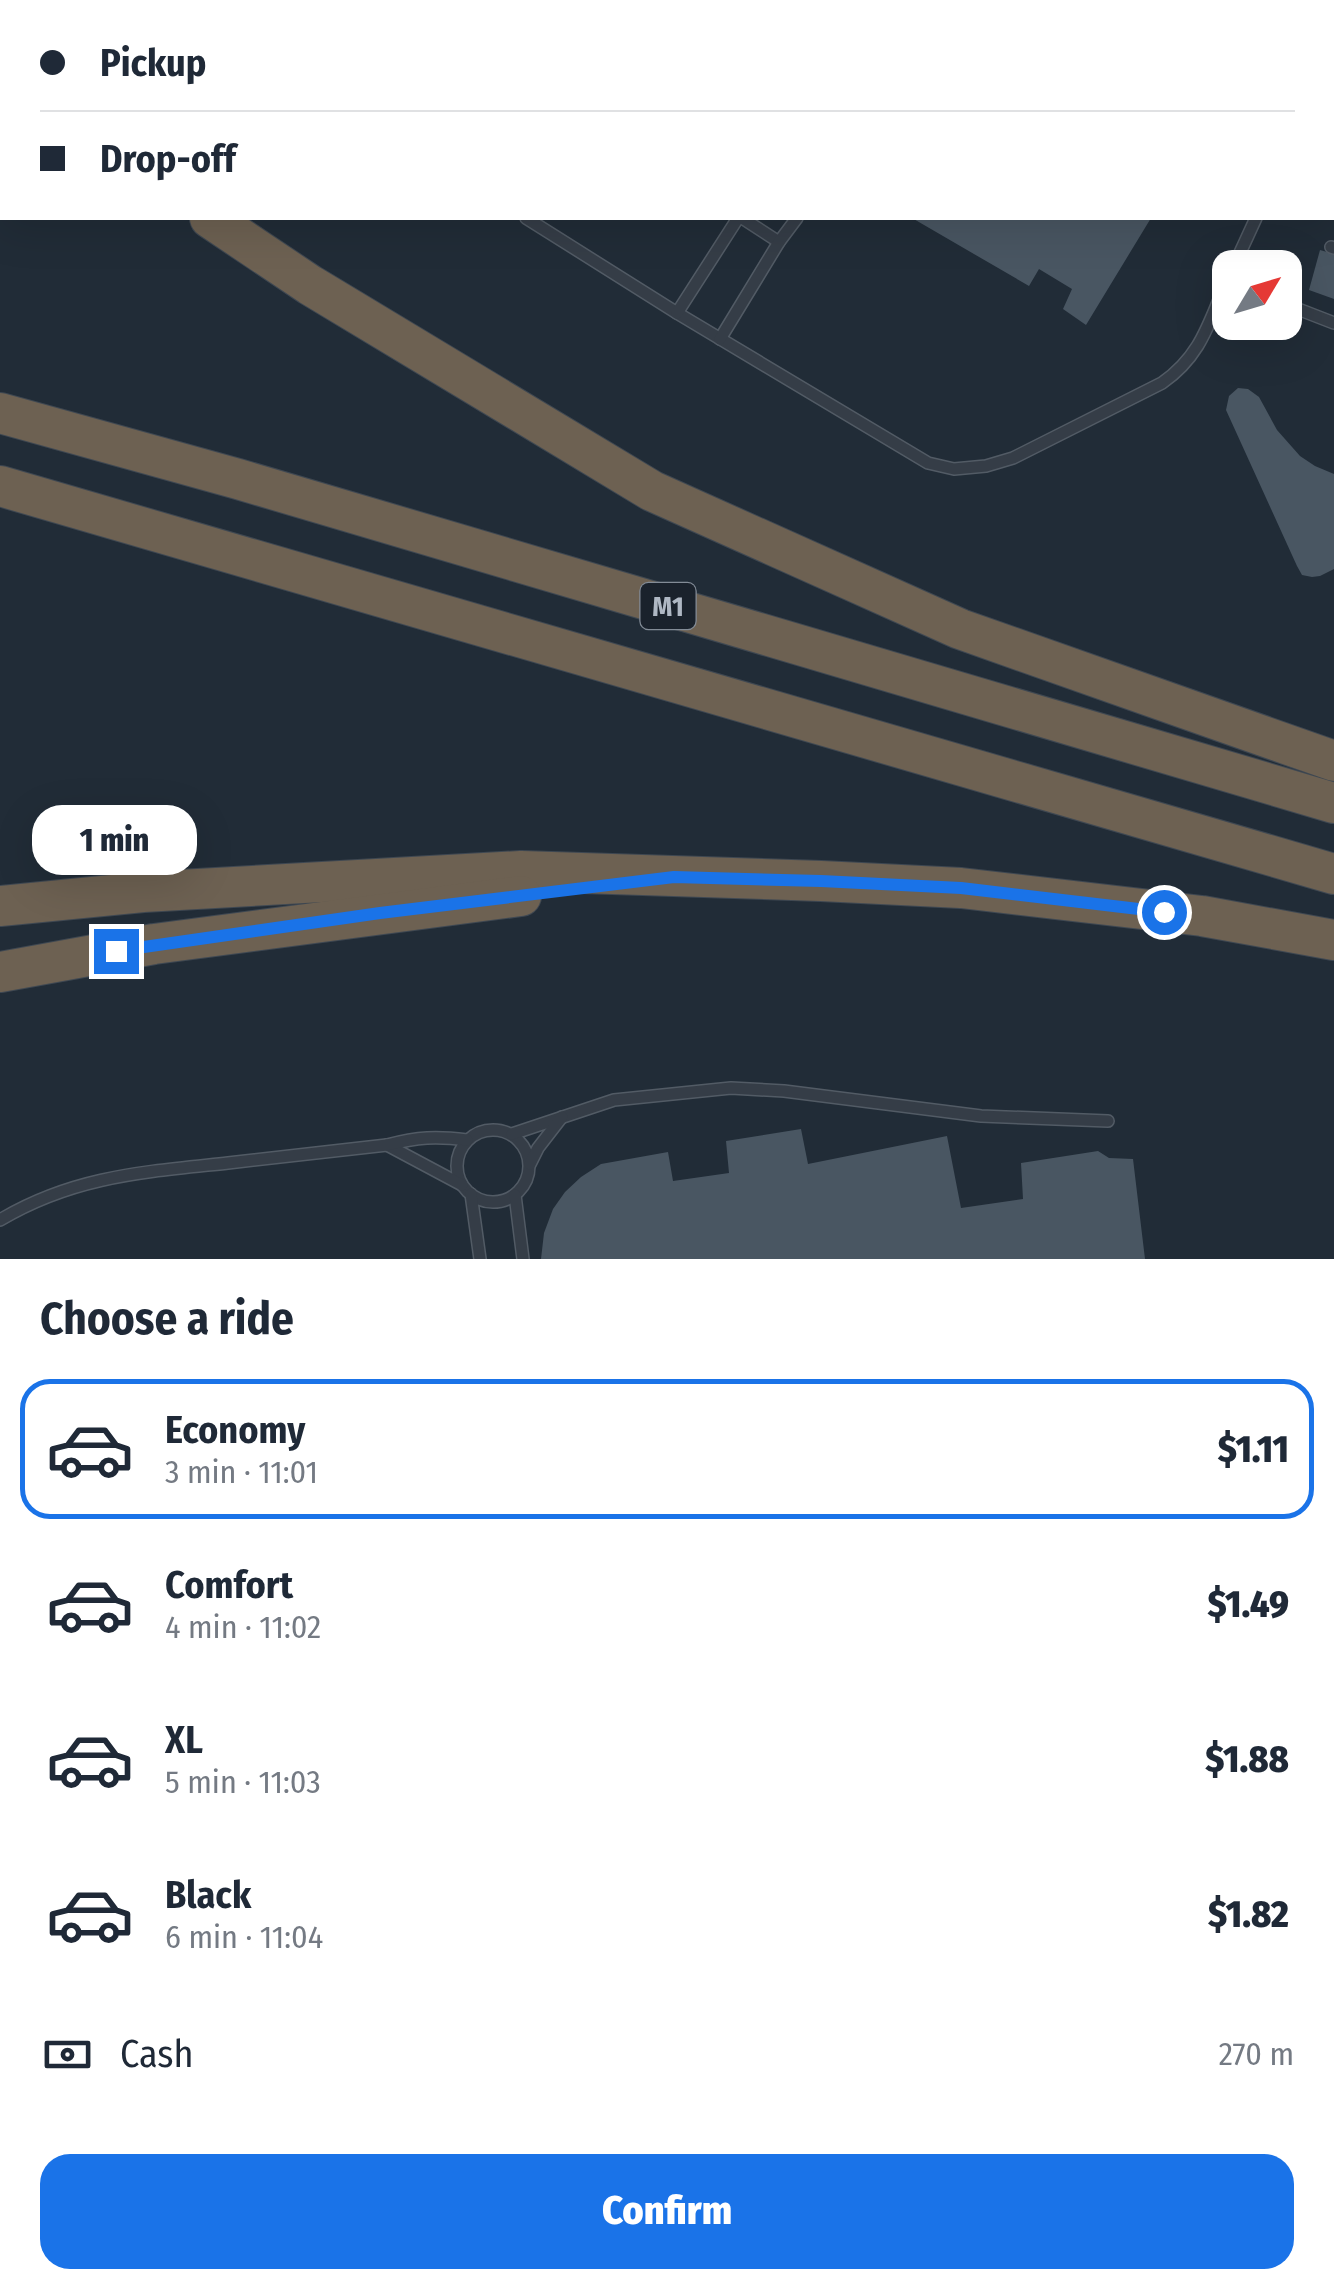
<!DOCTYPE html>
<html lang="en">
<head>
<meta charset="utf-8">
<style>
	body { margin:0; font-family:"Fira Sans Condensed",sans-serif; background:#f2f2f3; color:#1f2937; height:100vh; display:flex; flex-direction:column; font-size:38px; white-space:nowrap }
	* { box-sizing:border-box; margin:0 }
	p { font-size:32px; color:#747a83 }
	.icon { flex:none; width:55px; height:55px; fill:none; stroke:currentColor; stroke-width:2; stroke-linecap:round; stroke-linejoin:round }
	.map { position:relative; height:1259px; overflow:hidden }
	.details { display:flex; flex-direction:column; background:#fff; flex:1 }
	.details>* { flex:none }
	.hud { position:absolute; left:0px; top:0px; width:1335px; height:220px; box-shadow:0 10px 40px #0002; display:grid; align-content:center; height:220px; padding:0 40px; background:#fff }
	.needle { width:65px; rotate:52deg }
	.fabs { position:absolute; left:1212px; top:250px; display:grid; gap:20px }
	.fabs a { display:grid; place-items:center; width:90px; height:90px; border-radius:20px; background:#fff; box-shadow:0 10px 40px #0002; font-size:50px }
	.end { position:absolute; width:45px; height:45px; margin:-22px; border:12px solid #1a73e8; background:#fff; box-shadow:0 0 0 5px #fff }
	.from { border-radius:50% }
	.bubble { position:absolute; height:70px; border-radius:30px; background:#fff; box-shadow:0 10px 40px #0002; font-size:32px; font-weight:800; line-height:70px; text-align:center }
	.hud b { display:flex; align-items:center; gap:35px; height:95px; font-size:38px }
	.hud b+b { border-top:2px solid #e0e1e3 }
	.hud i { width:25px; height:25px; background:#1f2937 }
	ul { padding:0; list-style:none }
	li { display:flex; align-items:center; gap:30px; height:140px; margin:0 20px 15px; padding:0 20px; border:5px solid transparent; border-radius:30px }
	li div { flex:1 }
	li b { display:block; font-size:38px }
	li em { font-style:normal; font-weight:800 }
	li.active { border-color:#1a73e8 }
	li>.icon { width:90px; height:90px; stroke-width:1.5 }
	h2 { padding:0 40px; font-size:45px; line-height:120px }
	.pay { display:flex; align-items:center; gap:25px; height:110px; padding:0 40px; font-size:38px }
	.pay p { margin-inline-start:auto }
	.button { display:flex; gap:20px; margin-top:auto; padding:20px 40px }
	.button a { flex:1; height:115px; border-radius:30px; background:#1a73e8; color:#fff; font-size:40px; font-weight:800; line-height:115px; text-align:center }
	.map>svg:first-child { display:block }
	.building { fill:#495662 }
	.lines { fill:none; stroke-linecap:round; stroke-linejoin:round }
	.service-casing { stroke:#525b65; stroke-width:14 }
	.motorway-casing { stroke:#3f4852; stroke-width:42 }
	.service { stroke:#353d47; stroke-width:11 }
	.motorway { stroke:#6d6152; stroke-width:40 }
	.route { stroke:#1a73e8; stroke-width:12 }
	.labels { text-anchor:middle; stroke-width:8; stroke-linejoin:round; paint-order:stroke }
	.shield { fill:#1a222c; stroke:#828b96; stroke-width:2.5 }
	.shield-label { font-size:28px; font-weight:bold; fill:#afb8c4 }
</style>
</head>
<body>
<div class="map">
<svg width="1334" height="1259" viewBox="0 0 1334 1259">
	<rect width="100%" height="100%" fill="#212c37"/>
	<g class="building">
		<path d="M912,218H1151L1086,325L1063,309L1072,289L1039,269L1029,286Z"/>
		<path d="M1320,250L1334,254V299L1309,290Z"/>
		<path d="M1238,388L1248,389L1259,397L1277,430L1300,456L1315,466L1334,474V569L1320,576L1312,577L1302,575L1297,566L1226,410L1229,396Z"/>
		<path d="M801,1129L808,1164L947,1136L961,1208L1023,1199L1021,1163L1098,1151L1109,1158L1133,1159L1145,1259H541L544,1233L553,1209L565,1192L581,1177L601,1164L668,1152L673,1181L729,1173L726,1141Z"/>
	</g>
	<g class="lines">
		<defs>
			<g id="service">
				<path d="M191,0L194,2"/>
				<path d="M497,2L498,0"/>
				<path d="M870,2L872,0"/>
				<path d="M928,2L929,0"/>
				<path d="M1332,122L1334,121"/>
				<path d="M526,218L677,313L928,463L954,469L986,466L1013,458L1162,383C1204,354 1210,317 1230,274"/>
				<path d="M742,218L779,242"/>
				<path d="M1331,247L1334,248"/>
				<path d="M1233,268L1256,218"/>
				<path d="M1285,304L1334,323"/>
				<path d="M677,313L738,218"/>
				<path d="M720,339L779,242L797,218"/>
				<circle cx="493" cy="1166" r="36"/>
				<path d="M512,1134L614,1100L731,1088L784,1091L981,1116L1108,1121"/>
				<path d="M387,1145L462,1185"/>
				<path d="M530,1164L538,1148L562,1117"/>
				<path d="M471,1194L480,1259"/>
				<path d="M515,1195L523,1259"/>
				<path d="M0,1220C74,1176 144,1172 228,1163C281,1157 334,1151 387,1145C418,1137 436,1136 467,1140"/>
			</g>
			<g id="motorway">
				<path d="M0,52L2,54"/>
				<path d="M210,218L310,285L652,491L960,629L1334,761"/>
				<path d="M0,413L238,479L1334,803"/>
				<path d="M0,486L1334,874"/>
				<path d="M0,906L143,892L521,871L821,881L961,888L1202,916L1334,940"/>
				<path d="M0,972L154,944L521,896"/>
			</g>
		</defs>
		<use href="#service" class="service-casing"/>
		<use href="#motorway" class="motorway-casing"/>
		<use href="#service" class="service"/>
		<use href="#motorway" class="motorway"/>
	</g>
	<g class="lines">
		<path class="route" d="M116,951L380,913L674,877L821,881L961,888L1164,912"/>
	</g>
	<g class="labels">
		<rect class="shield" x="640.5" y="583" width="55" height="46" rx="8"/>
		<g class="shield-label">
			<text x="668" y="616">M1</text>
		</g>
	</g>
</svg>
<div class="fabs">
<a><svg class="needle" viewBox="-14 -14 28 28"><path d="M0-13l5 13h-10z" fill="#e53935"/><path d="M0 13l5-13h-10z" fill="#747a83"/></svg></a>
</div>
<i class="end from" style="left:1164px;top:912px"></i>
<i class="end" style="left:116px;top:951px"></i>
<div class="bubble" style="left:32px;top:805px;width:165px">1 min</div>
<div class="hud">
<b><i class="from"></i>Pickup</b>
<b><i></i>Drop-off</b>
</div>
</div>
<section class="details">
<h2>Choose a ride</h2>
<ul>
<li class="active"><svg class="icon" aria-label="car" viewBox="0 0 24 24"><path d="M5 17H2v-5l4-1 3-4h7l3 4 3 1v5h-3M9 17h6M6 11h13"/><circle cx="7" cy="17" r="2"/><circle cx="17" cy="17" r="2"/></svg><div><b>Economy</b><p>3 min · 11:01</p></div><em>$1.11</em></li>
<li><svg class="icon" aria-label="car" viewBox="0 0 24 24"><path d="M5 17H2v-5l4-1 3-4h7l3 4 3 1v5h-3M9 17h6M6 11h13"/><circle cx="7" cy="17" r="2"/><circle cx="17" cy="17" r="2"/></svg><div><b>Comfort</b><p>4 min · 11:02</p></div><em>$1.49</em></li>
<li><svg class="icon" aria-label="car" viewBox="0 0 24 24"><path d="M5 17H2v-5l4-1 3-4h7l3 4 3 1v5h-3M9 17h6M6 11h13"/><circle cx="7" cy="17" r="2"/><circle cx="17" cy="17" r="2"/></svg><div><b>XL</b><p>5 min · 11:03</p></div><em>$1.88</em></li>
<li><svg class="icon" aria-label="car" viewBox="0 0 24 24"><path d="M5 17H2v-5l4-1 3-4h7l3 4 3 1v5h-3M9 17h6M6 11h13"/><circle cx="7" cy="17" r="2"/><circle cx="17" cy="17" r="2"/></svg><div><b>Black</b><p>6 min · 11:04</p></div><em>$1.82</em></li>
</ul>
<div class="pay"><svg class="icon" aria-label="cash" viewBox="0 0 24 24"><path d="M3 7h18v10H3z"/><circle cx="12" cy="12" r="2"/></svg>Cash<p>270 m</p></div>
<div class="button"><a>Confirm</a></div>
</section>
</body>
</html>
